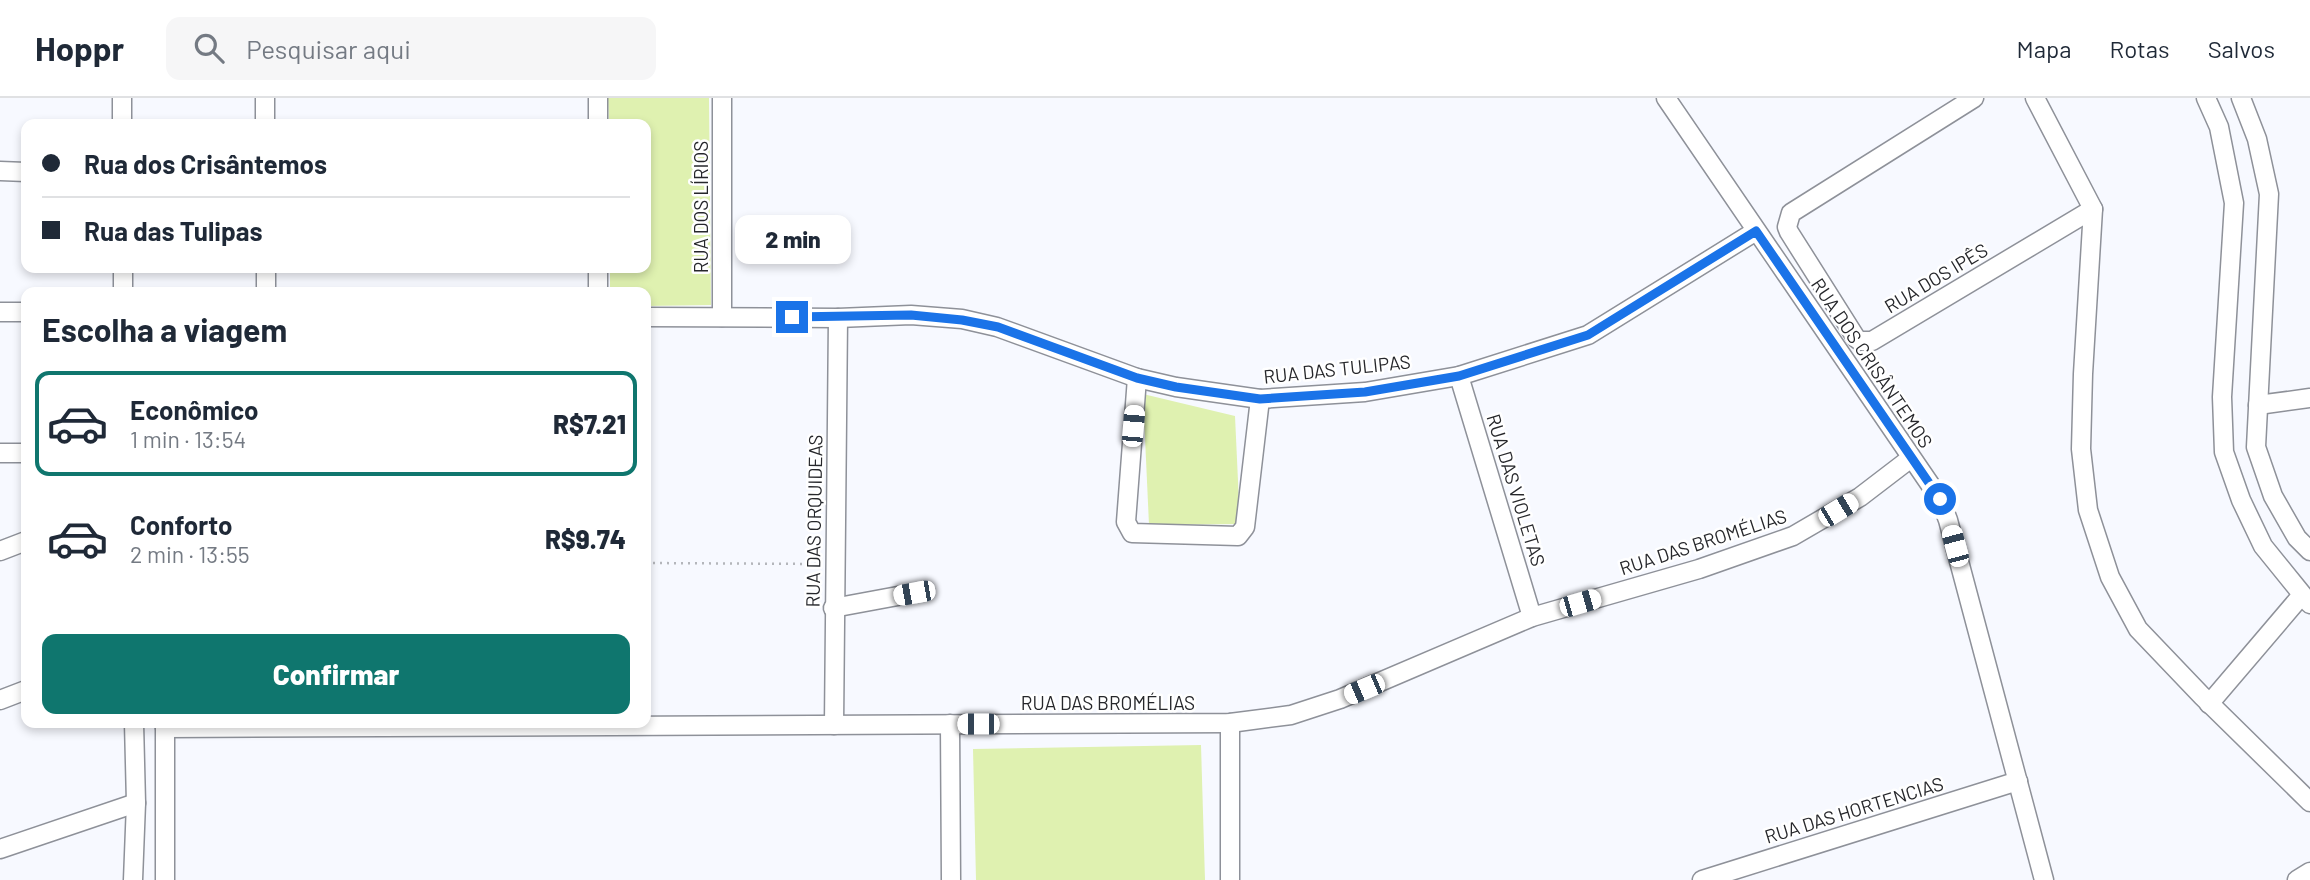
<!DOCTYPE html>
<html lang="pt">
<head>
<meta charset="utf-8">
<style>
	body { margin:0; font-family:Barlow,sans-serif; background:#f6f6f7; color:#1f2937; height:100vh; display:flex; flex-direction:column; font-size:26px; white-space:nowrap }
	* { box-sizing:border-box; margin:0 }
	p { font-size:23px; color:#747a83 }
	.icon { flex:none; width:38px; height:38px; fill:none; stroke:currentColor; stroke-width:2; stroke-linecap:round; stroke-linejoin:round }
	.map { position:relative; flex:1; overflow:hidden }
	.drawer { position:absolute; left:21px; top:189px; width:630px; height:441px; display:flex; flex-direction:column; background:#fff; border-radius:14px; box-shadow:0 4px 10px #0003 }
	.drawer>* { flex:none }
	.guide { position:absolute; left:21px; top:21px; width:630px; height:154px; border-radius:14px; box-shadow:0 4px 10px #0003; display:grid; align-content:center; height:154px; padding:0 21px; background:#fff }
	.end { position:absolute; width:32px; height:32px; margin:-16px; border:9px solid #1a73e8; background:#fff; box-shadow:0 0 0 4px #fff }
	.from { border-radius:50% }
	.bubble { position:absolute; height:49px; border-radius:14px; background:#fff; box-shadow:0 4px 10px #0003; font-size:23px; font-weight:800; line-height:49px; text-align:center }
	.car { position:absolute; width:21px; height:42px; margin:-21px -10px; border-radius:9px; box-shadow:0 0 5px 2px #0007; background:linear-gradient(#fff 24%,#345 0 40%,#fff 0 76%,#345 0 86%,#fff 0) }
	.guide b { display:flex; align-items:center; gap:24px; height:66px; font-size:26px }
	.guide b+b { border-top:2px solid #e0e1e3 }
	.guide i { width:18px; height:18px; background:#1f2937 }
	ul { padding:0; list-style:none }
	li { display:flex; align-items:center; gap:21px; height:105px; margin:0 14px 10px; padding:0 7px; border:4px solid transparent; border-radius:14px }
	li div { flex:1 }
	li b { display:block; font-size:26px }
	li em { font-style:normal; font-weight:800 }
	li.on { border-color:#0f766e }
	li>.icon { width:63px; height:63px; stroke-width:1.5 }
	h2 { padding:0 21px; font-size:32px; line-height:84px }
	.action { display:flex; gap:14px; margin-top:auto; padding:14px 21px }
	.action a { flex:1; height:80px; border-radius:14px; background:#0f766e; color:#fff; font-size:28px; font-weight:800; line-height:80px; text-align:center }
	header { display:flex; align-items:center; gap:42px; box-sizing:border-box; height:98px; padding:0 35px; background:#fff; border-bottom:2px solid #e0e1e3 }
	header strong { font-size:33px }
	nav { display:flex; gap:38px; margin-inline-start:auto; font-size:24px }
	.search { width:490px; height:63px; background:#f6f6f7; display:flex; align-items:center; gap:18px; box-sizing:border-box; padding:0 24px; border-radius:14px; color:#747a83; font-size:26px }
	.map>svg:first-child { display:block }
	.green { fill:#dff1b0 }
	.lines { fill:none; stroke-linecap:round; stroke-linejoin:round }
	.minor-casing { stroke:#8e9199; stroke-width:21 }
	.path { stroke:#b4b6bb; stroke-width:2.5; stroke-dasharray:2 5; stroke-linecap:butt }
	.minor { stroke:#fff; stroke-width:18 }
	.route { stroke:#1a73e8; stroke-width:9 }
	.labels { text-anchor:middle; stroke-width:5; stroke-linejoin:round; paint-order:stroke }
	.street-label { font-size:19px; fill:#26272b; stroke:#fff }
</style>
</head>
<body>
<header>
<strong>Hoppr</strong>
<div class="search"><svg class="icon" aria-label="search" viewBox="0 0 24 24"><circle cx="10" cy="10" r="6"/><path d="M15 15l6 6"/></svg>Pesquisar aqui</div>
<nav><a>Mapa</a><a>Rotas</a><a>Salvos</a></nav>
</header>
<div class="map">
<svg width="2310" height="782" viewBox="0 0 2310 782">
	<rect width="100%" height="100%" fill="#f7f9ff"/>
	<g class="green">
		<path d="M608,0H709L711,207L646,208V194H610V170H646V26H609Z"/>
		<path d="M1143,296L1235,318L1240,426L1149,427Z"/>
		<path d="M1201,647L1205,782H976L973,651Z"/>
	</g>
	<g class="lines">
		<defs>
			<g id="minor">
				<path d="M265,0V26"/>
				<path d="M598,0V26"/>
				<path d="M722,0V219"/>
				<path d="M1666,0L1940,401L1948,422L2044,782"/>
				<path d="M1974,0L1791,115L1787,129L1789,134L1856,240L1860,243H1872L2093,111"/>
				<path d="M2035,0L2093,111L2083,276L2081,351L2088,412L2110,479L2138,531L2202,598L2310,704"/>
				<path d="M2206,0L2219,29L2234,105L2222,299L2224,354L2241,402L2263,448L2310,506"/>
				<path d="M2241,0L2257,41L2269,96L2256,349L2273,398L2297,440L2310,453"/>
				<path d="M122,26V0"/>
				<path d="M0,73L26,74"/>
				<path d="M123,170V194"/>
				<path d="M266,170V194"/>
				<path d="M598,170V194"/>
				<path d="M0,214H26"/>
				<path d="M646,219L838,220L911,217L962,221L997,229L1137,280L1176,289L1260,301L1365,294L1459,278L1588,237L1756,133"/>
				<path d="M1459,278L1532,519"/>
				<path d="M1137,280L1126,424L1132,435L1238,438L1245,429L1260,301"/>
				<path d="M2258,307L2310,300"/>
				<path d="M0,355H26"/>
				<path d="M0,453L26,443"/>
				<path d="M833,510L914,495"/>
				<path d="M0,602L26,592"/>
				<path d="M2209,606L2301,498"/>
				<path d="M165,625V782"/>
				<path d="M1230,625V782"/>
				<path d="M950,626L951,782"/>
				<path d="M834,627L838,220"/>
				<path d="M165,630L1230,625L1291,617L1340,601L1532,519L1699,471L1793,438L1860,399L1911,360"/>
				<path d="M0,751L136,705"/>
				<path d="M133,782L136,705L134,625"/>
				<path d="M1702,782L2018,683"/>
				<path d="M2297,782L2310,774"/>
			</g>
		</defs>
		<use href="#minor" class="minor-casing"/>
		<path class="path" d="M646,465L817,466"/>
		<use href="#minor" class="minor"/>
	</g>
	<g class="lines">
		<path class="route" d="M792,219L911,217L962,222L998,229L1137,280L1176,289L1260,301L1365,294L1459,278L1588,237L1756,133L1940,401"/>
	</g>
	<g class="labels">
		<g class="street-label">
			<text transform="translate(701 109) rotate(-90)" y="7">RUA DOS LÍRIOS</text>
			<text transform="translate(1936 180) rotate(-31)" y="7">RUA DOS IPÊS</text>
			<text transform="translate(1872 265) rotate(56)" y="7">RUA DOS CRISÂNTEMOS</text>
			<text transform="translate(1337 271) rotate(-6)" y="7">RUA DAS TULIPAS</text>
			<text transform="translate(1516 392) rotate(73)" y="7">RUA DAS VIOLETAS</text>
			<text transform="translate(814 423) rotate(-89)" y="7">RUA DAS ORQUIDEAS</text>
			<text transform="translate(1703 444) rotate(-18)" y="7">RUA DAS BROMÉLIAS</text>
			<text x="1108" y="612">RUA DAS BROMÉLIAS</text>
			<text transform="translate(1854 712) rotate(-17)" y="7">RUA DAS HORTENCIAS</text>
		</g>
	</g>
</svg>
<i class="end from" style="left:1940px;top:401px"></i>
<i class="end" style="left:792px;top:219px"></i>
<div class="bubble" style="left:735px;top:117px;width:116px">2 min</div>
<i class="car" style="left:1133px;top:328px;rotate:5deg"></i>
<i class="car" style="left:1838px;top:412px;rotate:59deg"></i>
<i class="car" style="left:1955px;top:448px;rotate:345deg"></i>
<i class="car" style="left:914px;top:495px;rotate:260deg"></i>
<i class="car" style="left:1580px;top:505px;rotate:74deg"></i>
<i class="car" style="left:1364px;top:591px;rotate:247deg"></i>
<i class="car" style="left:978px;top:626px;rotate:270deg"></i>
<div class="guide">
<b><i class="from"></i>Rua dos Crisântemos</b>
<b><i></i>Rua das Tulipas</b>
</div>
<section class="drawer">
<h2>Escolha a viagem</h2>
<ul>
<li class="on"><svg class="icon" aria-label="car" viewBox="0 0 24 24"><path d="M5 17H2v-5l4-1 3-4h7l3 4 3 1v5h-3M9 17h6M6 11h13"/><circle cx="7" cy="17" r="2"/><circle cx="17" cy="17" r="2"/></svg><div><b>Econômico</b><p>1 min · 13:54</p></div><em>R$7.21</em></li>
<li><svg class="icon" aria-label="car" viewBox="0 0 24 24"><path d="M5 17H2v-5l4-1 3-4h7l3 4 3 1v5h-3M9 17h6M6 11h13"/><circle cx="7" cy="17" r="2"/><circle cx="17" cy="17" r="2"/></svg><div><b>Conforto</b><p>2 min · 13:55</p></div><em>R$9.74</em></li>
</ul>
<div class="action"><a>Confirmar</a></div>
</section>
</div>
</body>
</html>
